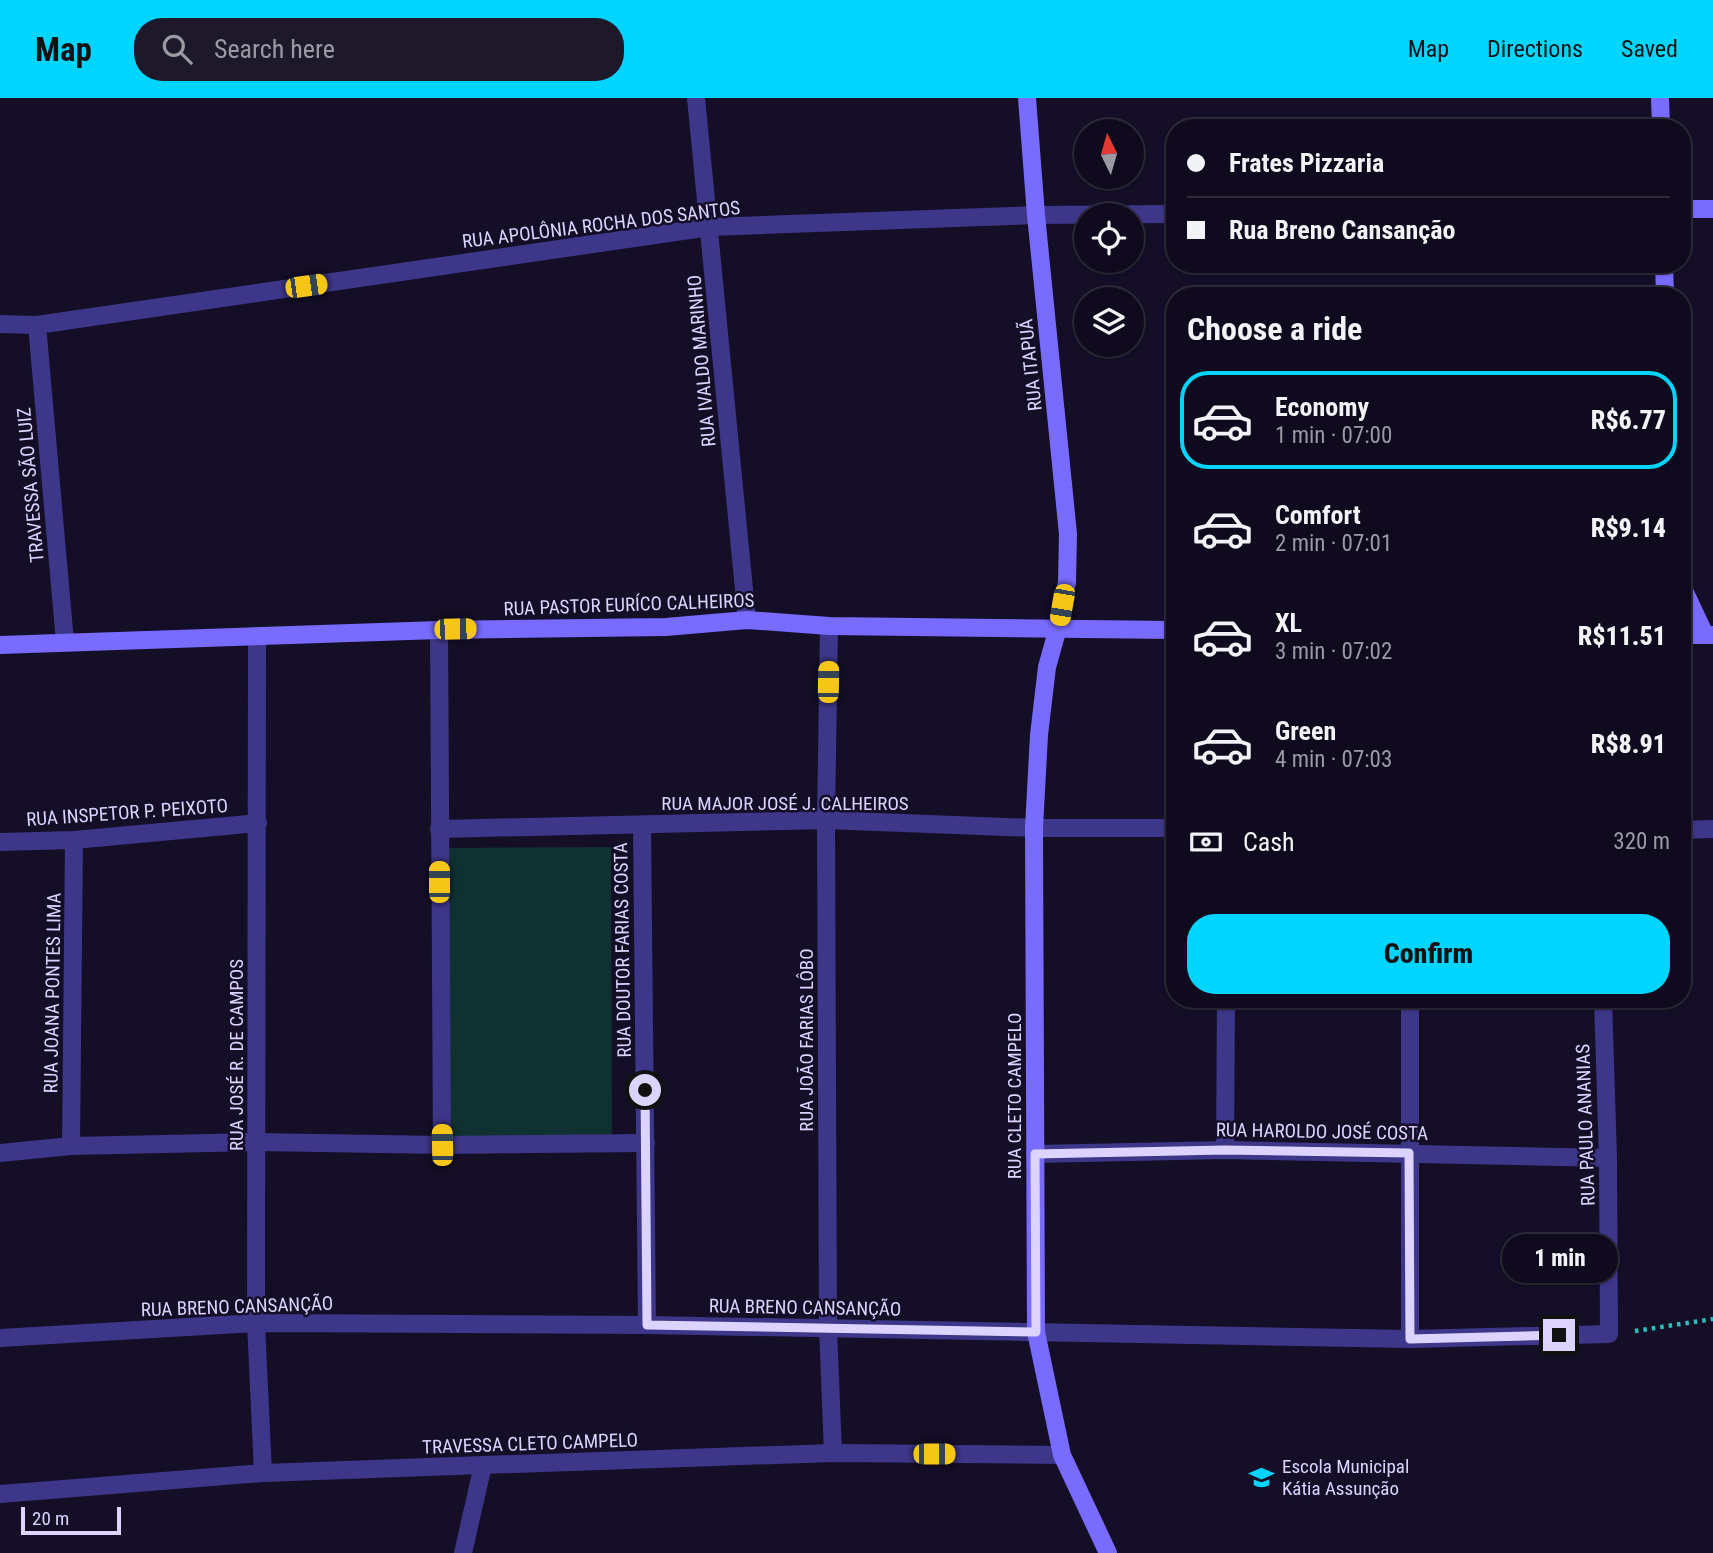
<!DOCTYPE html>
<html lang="en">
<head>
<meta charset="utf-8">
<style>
	body { margin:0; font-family:"Roboto Condensed",sans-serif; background:#1d182a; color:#f1f3f6; height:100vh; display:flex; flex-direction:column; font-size:26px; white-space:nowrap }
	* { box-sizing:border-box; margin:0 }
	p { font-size:23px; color:#9b9aa4 }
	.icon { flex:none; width:38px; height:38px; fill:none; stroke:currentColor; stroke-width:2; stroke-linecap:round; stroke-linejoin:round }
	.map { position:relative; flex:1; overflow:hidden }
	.drawer { position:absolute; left:1166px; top:189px; width:525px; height:721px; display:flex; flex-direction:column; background:#0f0a1d; border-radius:28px; box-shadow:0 2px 5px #0004,0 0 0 2px #2f2b3b }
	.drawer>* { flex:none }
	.top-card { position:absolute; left:1166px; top:21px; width:525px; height:154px; border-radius:28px; box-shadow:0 2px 5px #0004,0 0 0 2px #2f2b3b; display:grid; align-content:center; height:154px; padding:0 21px; background:#0f0a1d }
	.needle { width:46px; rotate:355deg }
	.buttons { position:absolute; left:1074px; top:21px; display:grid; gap:14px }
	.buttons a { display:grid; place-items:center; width:70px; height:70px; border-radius:50%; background:#0f0a1d; box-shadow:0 2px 5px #0004,0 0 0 2px #2f2b3b; font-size:35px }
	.scale { position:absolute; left:21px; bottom:18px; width:100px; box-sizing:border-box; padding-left:7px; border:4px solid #dcd4ff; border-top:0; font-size:19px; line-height:24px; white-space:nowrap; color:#dcd4ff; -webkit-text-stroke:5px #140e27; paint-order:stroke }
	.end { position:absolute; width:32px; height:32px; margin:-16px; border:9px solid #dcd4ff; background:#111; box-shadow:0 0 0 4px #111 }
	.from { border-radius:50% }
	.bubble { position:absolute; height:49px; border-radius:24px; background:#0f0a1d; box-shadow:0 2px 5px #0004,0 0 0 2px #2f2b3b; font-size:23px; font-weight:800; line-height:49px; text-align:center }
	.car { position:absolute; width:21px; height:42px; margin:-21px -10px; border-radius:9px; box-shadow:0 0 5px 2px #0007; background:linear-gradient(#f5c518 24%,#345 0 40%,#f5c518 0 76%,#345 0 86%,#f5c518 0) }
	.top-card b { display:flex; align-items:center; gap:24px; height:66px; font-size:26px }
	.top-card b+b { border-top:2px solid #2f2b3b }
	.top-card i { width:18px; height:18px; background:#f1f3f6 }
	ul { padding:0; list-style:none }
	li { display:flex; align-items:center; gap:21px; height:98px; margin:0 14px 10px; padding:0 7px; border:4px solid transparent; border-radius:28px }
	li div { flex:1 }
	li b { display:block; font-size:26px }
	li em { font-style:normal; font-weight:800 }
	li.selected { border-color:#00d5ff }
	li>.icon { width:63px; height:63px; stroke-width:1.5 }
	h2 { padding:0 21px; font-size:32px; line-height:84px }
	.pay { display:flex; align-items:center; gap:18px; height:77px; padding:0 21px; font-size:26px }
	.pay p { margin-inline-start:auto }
	.primary-button { display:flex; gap:14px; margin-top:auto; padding:14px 21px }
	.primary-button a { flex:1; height:80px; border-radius:28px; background:#00d5ff; color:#111; font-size:28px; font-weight:800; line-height:80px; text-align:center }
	header { display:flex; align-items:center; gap:42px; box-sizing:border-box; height:98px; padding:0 35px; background:#00d5ff; color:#111 }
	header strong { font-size:33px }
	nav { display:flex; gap:38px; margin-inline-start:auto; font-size:24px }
	.search { width:490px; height:63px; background:#1d182a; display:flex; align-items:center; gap:18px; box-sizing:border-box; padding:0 24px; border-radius:28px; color:#9b9aa4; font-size:26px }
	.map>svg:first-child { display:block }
	.green { fill:#103132 }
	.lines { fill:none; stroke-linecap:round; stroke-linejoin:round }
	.path { stroke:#27bfc0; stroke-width:4.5; stroke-dasharray:3.5 5; stroke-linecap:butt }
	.street { stroke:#3e3689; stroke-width:18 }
	.secondary { stroke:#786bff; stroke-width:18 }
	.route { stroke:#dcd4ff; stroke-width:9 }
	.labels { text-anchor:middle; stroke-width:5; stroke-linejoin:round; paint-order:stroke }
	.street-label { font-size:19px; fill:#dcd4ff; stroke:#140e27 }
	.poi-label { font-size:19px; fill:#dcd4ff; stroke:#140e27; text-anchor:start }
</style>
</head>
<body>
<header>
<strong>Map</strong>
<div class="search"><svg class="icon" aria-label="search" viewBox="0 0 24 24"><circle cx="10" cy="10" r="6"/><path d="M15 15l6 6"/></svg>Search here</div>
<nav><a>Map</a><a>Directions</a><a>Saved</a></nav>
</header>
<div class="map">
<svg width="1713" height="1455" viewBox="0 0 1713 1455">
	<rect width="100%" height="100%" fill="#140e27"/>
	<path class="green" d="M611,749L612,1037L445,1039L443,750Z"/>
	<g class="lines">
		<path class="path" d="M1635,1233L1713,1221"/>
		<g class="street">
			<path d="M696,0L747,522"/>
			<path d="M0,226L37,227L710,129L1036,117L1174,116"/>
			<path d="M37,227L65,544"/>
			<path d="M829,528L826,722L828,1231L833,1355"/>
			<path d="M439,532L442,1047"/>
			<path d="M257,538L256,1225L263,1375"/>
			<path d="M642,727L647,1227"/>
			<path d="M439,731L826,722L1034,730H1174"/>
			<path d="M1682,732L1713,731"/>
			<path d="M0,744L74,742L258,725"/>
			<path d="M71,1048L74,742"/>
			<path d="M1225,1052L1226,901"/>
			<path d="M0,1055L71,1048L257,1044L442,1047L646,1045"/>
			<path d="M1035,1056L1225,1052L1608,1060"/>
			<path d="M0,1240L256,1225L647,1227L1410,1241L1609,1236L1608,1060L1603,901"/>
			<path d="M1410,1241V901"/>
			<path d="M0,1396L263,1375L483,1367L833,1355L1062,1357"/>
			<path d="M463,1455L483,1367"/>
		</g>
		<g class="secondary">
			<path d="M1027,0L1036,117L1068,436L1067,484L1058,530L1047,569L1039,637L1034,730L1036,1234L1062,1357L1108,1455"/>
			<path d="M1660,0L1661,30"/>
			<path d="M1682,111H1713"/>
			<path d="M1664,166L1665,198"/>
			<path d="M1682,488L1705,537"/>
			<path d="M1682,537H1713"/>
			<path d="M0,547L439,532L666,529L747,522L829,528L1174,532"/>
		</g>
	</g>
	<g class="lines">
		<path class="route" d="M645,992L647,1227L1036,1234L1035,1056L1225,1052L1409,1055L1410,1241L1559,1237"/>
	</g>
	<defs>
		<symbol id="school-bare" viewBox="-9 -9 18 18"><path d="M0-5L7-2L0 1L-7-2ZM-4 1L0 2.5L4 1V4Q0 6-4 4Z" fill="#00d5ff" stroke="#140e27" stroke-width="2.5" paint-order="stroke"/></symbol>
	</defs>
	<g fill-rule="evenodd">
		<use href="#school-bare" x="1244" y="1362" width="35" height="35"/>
	</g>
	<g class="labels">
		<g class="street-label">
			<text transform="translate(601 126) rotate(-7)" y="7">RUA APOLÔNIA ROCHA DOS SANTOS</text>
			<text transform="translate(701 263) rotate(-95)" y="7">RUA IVALDO MARINHO</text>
			<text transform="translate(1030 267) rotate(-96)" y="7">RUA ITAPUÃ</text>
			<text transform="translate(30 387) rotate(-95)" y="7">TRAVESSA SÃO LUIZ</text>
			<text transform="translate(629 506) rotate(-2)" y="7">RUA PASTOR EURÍCO CALHEIROS</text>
			<text x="785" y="712">RUA MAJOR JOSÉ J. CALHEIROS</text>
			<text transform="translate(127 714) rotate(-4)" y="7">RUA INSPETOR P. PEIXOTO</text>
			<text transform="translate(622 852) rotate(-91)" y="7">RUA DOUTOR FARIAS COSTA</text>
			<text transform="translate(52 895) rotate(-89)" y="7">RUA JOANA PONTES LIMA</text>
			<text transform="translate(806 942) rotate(-90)" y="7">RUA JOÃO FARIAS LÔBO</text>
			<text transform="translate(236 957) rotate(-90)" y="7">RUA JOSÉ R. DE CAMPOS</text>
			<text transform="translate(1014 998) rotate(-90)" y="7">RUA CLETO CAMPELO</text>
			<text transform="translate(1585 1027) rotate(-92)" y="7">RUA PAULO ANANIAS</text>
			<text transform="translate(1322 1033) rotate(1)" y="7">RUA HAROLDO JOSÉ COSTA</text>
			<text transform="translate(237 1208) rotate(-2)" y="7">RUA BRENO CANSANÇÃO</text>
			<text transform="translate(805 1209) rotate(1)" y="7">RUA BRENO CANSANÇÃO</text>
			<text transform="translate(530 1345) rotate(-2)" y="7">TRAVESSA CLETO CAMPELO</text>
		</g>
		<g class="poi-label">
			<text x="1282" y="1375">Escola Municipal<tspan x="1282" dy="22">Kátia Assunção</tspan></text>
		</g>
	</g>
</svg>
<div class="buttons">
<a><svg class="needle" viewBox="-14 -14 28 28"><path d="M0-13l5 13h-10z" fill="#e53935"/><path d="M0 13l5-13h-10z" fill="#9b9aa4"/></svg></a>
<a><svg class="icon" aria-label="locate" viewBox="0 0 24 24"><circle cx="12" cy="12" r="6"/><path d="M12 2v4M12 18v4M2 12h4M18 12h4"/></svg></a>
<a><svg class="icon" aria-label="layers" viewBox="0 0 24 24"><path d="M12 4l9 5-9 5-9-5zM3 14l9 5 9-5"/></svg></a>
</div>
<div class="scale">20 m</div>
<i class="end from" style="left:645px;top:992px"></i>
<i class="end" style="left:1559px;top:1237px"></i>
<div class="bubble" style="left:1502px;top:1136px;width:116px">1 min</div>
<i class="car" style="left:306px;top:188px;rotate:82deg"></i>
<i class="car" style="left:1062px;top:507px;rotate:190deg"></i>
<i class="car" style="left:455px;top:531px;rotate:89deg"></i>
<i class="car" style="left:828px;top:584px;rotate:1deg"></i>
<i class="car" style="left:439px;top:784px;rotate:0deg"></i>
<i class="car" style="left:442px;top:1047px;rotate:359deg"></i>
<i class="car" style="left:934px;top:1356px;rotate:90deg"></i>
<div class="top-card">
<b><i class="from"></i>Frates Pizzaria</b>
<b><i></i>Rua Breno Cansanção</b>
</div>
<section class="drawer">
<h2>Choose a ride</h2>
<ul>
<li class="selected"><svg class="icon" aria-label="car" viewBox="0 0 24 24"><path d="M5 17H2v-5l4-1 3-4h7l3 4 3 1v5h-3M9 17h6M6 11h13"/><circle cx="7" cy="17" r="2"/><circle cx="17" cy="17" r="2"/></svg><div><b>Economy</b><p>1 min · 07:00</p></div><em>R$6.77</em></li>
<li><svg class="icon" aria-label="car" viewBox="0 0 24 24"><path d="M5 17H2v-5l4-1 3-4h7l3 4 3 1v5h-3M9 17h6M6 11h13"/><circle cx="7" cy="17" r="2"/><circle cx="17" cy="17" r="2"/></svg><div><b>Comfort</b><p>2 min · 07:01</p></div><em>R$9.14</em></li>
<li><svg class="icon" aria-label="car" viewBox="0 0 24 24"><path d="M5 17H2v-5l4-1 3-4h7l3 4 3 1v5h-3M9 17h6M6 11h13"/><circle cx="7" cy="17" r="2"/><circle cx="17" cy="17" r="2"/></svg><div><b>XL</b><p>3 min · 07:02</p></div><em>R$11.51</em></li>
<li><svg class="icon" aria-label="car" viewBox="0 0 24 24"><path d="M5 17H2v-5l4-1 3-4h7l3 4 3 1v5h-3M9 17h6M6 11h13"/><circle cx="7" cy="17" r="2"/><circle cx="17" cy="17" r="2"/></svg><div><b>Green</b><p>4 min · 07:03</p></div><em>R$8.91</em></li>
</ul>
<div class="pay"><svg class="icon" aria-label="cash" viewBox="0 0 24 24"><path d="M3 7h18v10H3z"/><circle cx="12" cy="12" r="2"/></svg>Cash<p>320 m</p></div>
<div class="primary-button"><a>Confirm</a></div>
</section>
</div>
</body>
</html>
